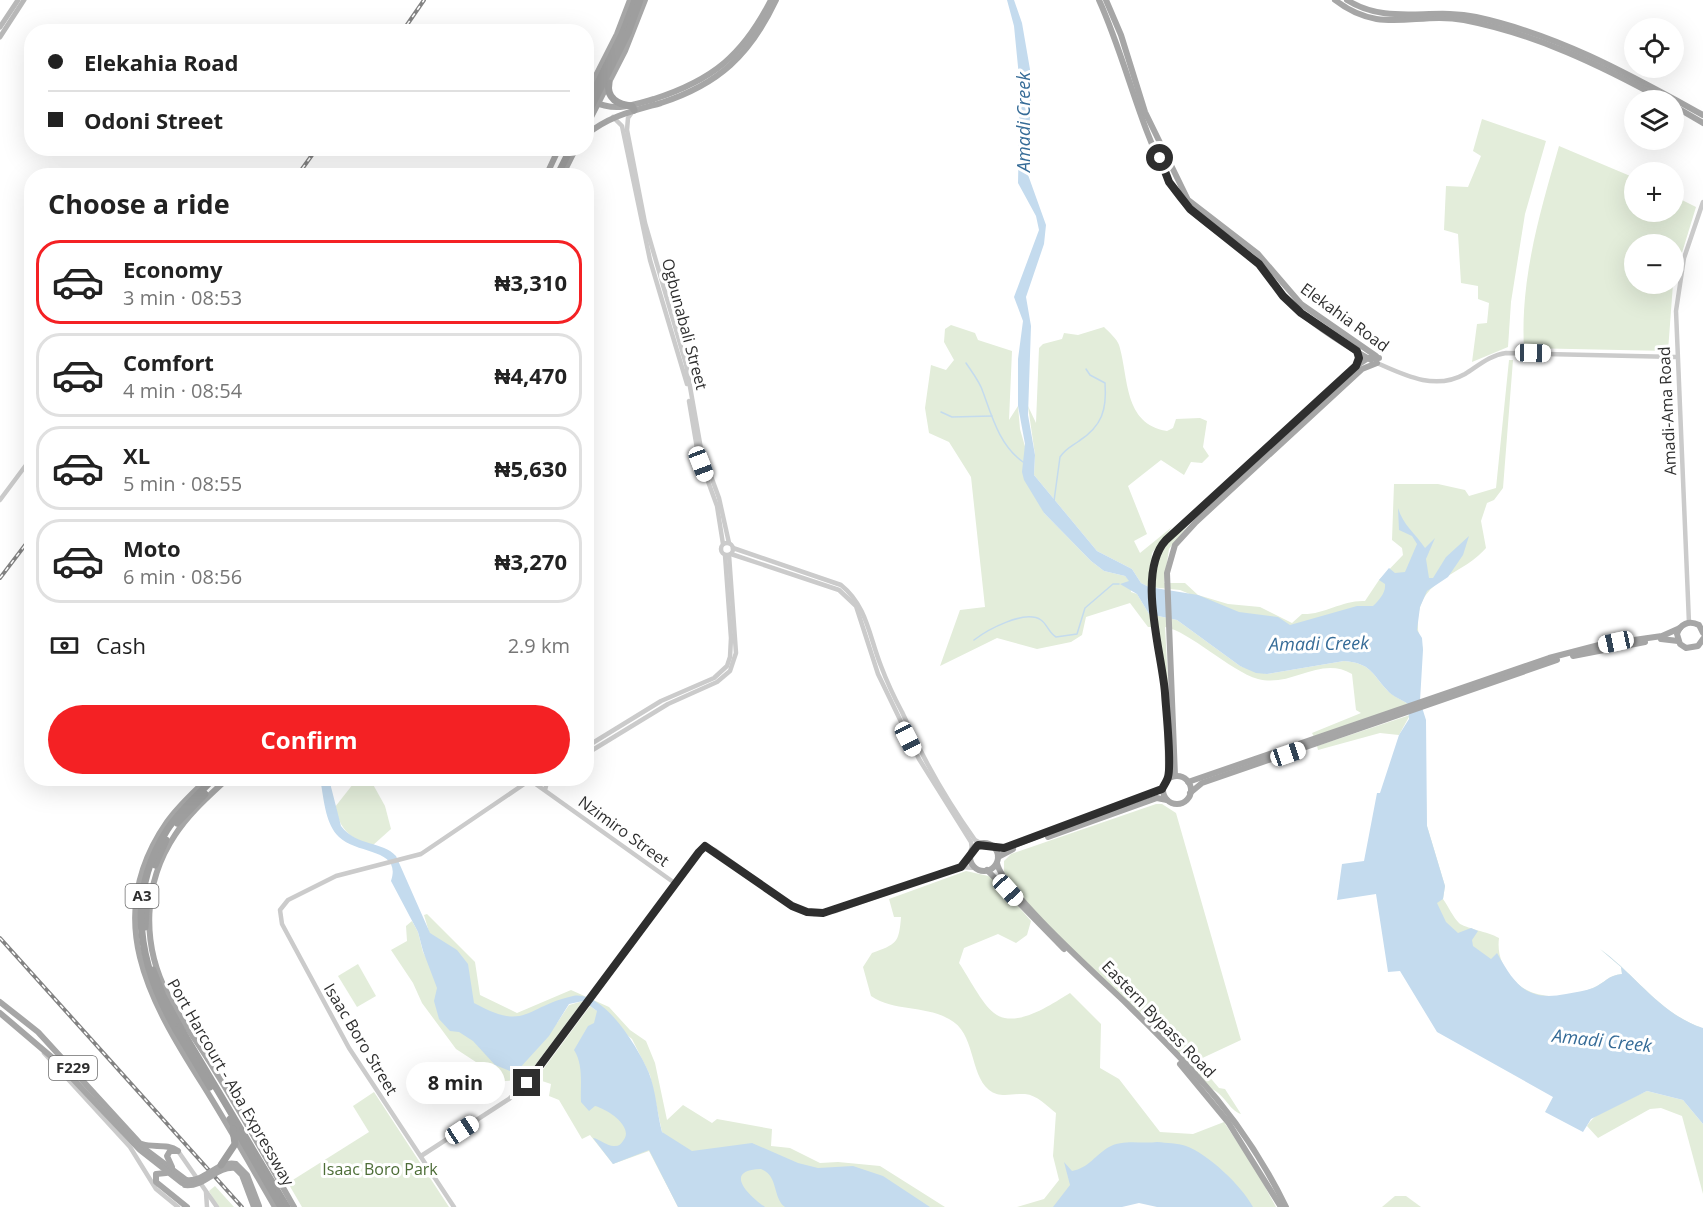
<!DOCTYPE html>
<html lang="en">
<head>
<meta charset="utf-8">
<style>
	body { margin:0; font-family:"Open Sans",sans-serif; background:#f2f2f2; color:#222; height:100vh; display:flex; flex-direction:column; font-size:22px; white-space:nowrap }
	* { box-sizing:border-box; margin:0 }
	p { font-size:20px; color:#767676 }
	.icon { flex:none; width:33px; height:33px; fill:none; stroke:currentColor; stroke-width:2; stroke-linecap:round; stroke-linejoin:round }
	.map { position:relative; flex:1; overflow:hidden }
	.details { position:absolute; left:24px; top:168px; width:570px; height:618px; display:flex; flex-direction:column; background:#fff; border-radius:24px; box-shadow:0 6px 24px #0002 }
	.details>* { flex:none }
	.banner { position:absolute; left:24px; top:24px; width:570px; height:132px; border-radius:24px; box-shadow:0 6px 24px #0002; display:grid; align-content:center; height:132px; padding:0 24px; background:#fff }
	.controls { position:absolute; left:1624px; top:18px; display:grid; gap:12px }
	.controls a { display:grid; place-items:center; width:60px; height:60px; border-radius:50%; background:#fff; box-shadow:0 6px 24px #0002; font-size:30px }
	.end { position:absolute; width:27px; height:27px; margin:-14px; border:8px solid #2e2e2e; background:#fff; box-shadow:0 0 0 3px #fff }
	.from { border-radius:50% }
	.bubble { position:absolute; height:42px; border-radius:21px; background:#fff; box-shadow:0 6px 24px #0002; font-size:20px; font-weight:700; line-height:42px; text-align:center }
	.car { position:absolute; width:18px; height:36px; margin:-18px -9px; border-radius:8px; box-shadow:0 0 4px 2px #0007; background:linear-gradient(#fff 24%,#345 0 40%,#fff 0 76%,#345 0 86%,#fff 0) }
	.banner b { display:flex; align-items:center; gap:21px; height:57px; font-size:22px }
	.banner b+b { border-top:2px solid #e0e0e0 }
	.banner i { width:15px; height:15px; background:#222 }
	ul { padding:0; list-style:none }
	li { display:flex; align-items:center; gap:18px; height:84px; margin:0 12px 9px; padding:0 12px; border:3px solid #e0e0e0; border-radius:24px }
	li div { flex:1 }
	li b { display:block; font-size:22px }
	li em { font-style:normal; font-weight:700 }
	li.active { border-color:#f42124 }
	li>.icon { width:54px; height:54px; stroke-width:1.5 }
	h2 { padding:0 24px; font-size:27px; line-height:72px }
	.pay { display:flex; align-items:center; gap:15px; height:66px; padding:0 24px; font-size:22px }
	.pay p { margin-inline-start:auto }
	.action { display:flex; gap:12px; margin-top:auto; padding:12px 24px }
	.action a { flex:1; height:69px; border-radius:36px; background:#f42124; color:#fff; font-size:24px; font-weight:700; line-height:69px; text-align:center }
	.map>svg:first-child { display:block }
	.green { fill:#e3edda }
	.water { fill:#c4dbee }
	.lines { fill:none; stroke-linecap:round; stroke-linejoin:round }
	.stream { stroke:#c4dbee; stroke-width:1.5 }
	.tertiary { stroke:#cbcbcb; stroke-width:4.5 }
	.secondary { stroke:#b8b8b8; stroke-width:5 }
	.primary { stroke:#a6a6a6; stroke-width:6 }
	.trunk { stroke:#9e9e9e; stroke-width:7 }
	.rail-casing { stroke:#838383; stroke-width:4 }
	.rail { stroke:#fff; stroke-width:1.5; stroke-dasharray:4.5; stroke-linecap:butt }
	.primary-bridge { stroke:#a6a6a6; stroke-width:6 }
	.trunk-bridge { stroke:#9e9e9e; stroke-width:7 }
	.route { stroke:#2e2e2e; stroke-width:8 }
	.labels { text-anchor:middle; stroke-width:6; stroke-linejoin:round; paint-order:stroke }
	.shield { fill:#fff; stroke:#6d6d6d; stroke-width:1.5 }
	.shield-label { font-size:15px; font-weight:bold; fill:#2e2e2e }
	.street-label { font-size:16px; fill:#2e2e2e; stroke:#fff }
	.park-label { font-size:16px; fill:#4d6d37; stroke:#fff }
	.water-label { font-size:18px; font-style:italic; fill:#356b97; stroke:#fff }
</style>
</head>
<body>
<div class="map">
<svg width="1703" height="1207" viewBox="0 0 1703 1207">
	<rect width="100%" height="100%" fill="#fff"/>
	<g class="green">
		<path d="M1482,119L1546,141L1525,214L1511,302L1508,347L1472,362L1477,324L1487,323L1489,303L1478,299V286L1461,283L1458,234L1444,230L1446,186L1468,187L1481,156L1473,151Z"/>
		<path d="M1559,146L1635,178V212H1674V196L1696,207L1674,279V244H1635V284H1673L1668,351L1524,348C1520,279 1540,212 1559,146Z"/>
		<path d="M951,325L975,333L978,340L1012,351L1009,420L1018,406L1020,429L1044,513L1091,561L1104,571L1125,576L1130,581L1131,592L1137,594L1149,614L1177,620L1240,666L1267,674L1344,661C1371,663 1372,674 1387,690C1394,697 1401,699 1408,704L1314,737L1312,733L1361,713L1356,710L1352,674C1320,655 1292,688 1258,679C1230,671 1189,631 1165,627L1173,773L1170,774L1157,627H1148L1130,603L1086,617L1082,635L1071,642L1037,649L997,638L940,666L960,610L985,607L971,477L949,442L929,433L925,408L931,365L946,370L954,360L944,342L945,329Z"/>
		<path d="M1104,327C1109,332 1117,339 1119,345C1129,377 1123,424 1167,431L1173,428L1176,419L1200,418L1207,421L1203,447L1209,456L1202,463L1191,462L1184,475L1161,460L1128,486L1147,534L1134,541L1140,553L1172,527L1152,553L1149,579L1156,582C1154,552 1172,538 1193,519L1169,549L1164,583H1185L1198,595L1228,604L1260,607L1292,623L1302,614C1324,615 1342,600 1365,601L1379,580L1403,555L1402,548L1392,540L1394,484H1438L1465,490L1469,496L1496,488L1509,360H1513L1503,488L1494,500L1487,503L1481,521L1486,548C1459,579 1416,577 1418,628C1418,635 1422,642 1423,650L1384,608L1295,627L1257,622L1180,590L1149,587L1141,583L1132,569L1097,551L1034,475L1035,455L1028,406L1036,423L1039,348L1043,344L1062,339L1064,333L1078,335Z"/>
		<path d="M1410,715L1399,735L1380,733L1318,750L1317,746Z"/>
		<path d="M357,779H370L385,806L391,829L372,846C351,840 339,828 335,807Z"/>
		<path d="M1426,791L1427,826L1445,886L1443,899C1448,906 1453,917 1459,923C1464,928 1489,932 1499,938C1497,954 1502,967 1514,980C1533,1002 1568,998 1593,988C1605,983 1608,975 1622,974L1621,967L1600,949C1635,974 1661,1015 1703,1028L1538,1000L1453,944L1427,890Z"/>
		<path d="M1156,804H1162L1176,813L1241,1040L1196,1061L1219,1088L1225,1089L1241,1114C1229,1110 1225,1095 1212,1089L1065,944L1011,885L1004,873V861L1011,854Z"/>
		<path d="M966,871L993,877L1031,921L1027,935L1016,943L998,934L964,948L959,963C968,976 982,1004 994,1013C1015,1030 1052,1004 1070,993L1101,1024L1100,1068L1119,1079L1160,1132L1193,1134L1224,1122L1257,1172L1276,1207H1244L1072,1189L1056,1207H1017L1044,1199L1059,1180L1053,1156L1056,1113C1047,1106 1037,1095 1025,1094C1014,1093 1000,1099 989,1090C969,1073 976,1033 949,1019C924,1005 895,1012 871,996L863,967L872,953C896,944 899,944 901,917H894L889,899Z"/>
		<path d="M427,914L475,962L480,995L517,1013L571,990L609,1007L630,1030L646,1041L655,1063L667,1120L683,1105L712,1123L717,1119L772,1129L771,1146L790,1148L820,1163L838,1162L880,1166L945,1207H923L793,1167L702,1168L662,1132L650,1075L632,1039L579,996L499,1038L434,949L424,915Z"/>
		<path d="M412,921L418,932L423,952L458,1016L557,1023L569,1005L583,1001L524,1080L505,1081L456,1049L422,1003L413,983L391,950L407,941L406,926Z"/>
		<path d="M358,964L376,996L357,1007L338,976Z"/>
		<path d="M590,1006L597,1011L654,1140L723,1173L764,1166L800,1207H678L649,1151L613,1164L590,1135L582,1139L559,1100L549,1096L551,1084L536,1079Z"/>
		<path d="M1647,1091L1683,1100L1703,1124V1194L1682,1116L1661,1108L1650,1109L1598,1138L1587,1126C1598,1108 1628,1100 1647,1091Z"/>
		<path d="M374,1092L449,1207H302L288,1183L369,1132L353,1106Z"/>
		<path d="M215,1186L234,1207H218L209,1191Z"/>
		<path d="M1395,1196H1406L1421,1207H1382Z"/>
	</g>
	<g class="water">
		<path d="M1007,0H1014L1022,23L1032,81L1027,172L1046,225L1044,244L1026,297L1031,326L1028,415L1035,455L1034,475L1097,551L1132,569L1141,583L1149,587L1198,595L1239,612L1278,617L1290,625L1357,606H1373C1379,600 1386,593 1385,584L1379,580L1389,568L1395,573L1405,572L1417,544L1412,536L1399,530L1398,508C1403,525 1415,533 1425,548L1435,538L1426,559L1429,578H1433L1446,557L1469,536L1463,555L1448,577L1427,591L1420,607L1417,630L1422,638L1423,650L1420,701L1426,720L1427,826L1445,886L1443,899L1437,903L1446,922L1458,933L1471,928L1478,931L1472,940L1473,946L1491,959L1497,953C1515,985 1527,1002 1566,994C1575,992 1585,991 1593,988C1605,983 1608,975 1622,974L1621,967L1600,949C1635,974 1661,1015 1703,1028V1124L1683,1100L1647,1091L1591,1119L1583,1132L1545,1112L1553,1097L1437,1032L1400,971L1388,972L1376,894L1337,900L1342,864L1364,861L1377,793H1380L1399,735L1409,719L1408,704C1401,699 1393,697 1387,690C1372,674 1371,663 1344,661L1267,674L1256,673L1240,666L1177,620L1149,614L1137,594L1120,584L1129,581L1125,576L1104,571L1091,561L1044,513L1024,480L1022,472L1025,444L1018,406V359L1023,321L1014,297L1039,230L1036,216L1018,183L1020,87L1014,26Z"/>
		<path d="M317,779H329L341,826C357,847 383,841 396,856L430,933L457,950L468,964L474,1003C527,1032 524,1007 573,996C604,990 639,1049 649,1073C656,1091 657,1113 662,1132L692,1151L752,1143L798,1163L818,1168L853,1166L883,1176L930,1207H785C772,1197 779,1176 761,1169C722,1170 749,1196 765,1207H678L649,1150L613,1164L593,1138C600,1139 608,1147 615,1146C619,1146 621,1144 623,1141C635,1127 607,1109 595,1106L589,1111L581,1102C580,1087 584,1065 574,1050L588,1026L594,1023L597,1011L583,1001L569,1004L549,1036L518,1070L510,1071L495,1065L473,1041L459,1032L450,1031L439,1019L434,1001L437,988L423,951L418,932L391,881C402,848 358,855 339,837C326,825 324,801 321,784Z"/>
		<path d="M1157,1142C1167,1143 1177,1143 1186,1146C1208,1154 1242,1186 1253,1207H1157L1139,1203L1122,1207H1053L1070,1185L1064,1162L1072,1171C1089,1168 1095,1155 1109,1147C1123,1139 1142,1144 1157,1142Z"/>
	</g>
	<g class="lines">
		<g class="stream">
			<path d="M966,363C972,372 980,382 983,392C992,417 1000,446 1023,462"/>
			<path d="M941,412L952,417L992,416"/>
			<path d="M1054,501L1060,457C1065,449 1072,446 1079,441C1102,426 1107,410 1105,383L1090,375L1086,369"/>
			<path d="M974,640C987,630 1025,609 1041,620C1047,624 1049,633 1056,637L1077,634L1085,608L1113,584H1119"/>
		</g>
		<g class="tertiary">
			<path d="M633,111L628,118L627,130L645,223L686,364L701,449L719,498L729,543"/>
			<path d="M613,117L622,126L650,260L687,384"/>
			<path d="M1377,363C1404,375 1435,391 1465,374C1478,366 1490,355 1506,353L1676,357"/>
			<path d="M689,401L698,454L717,506L723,544"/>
			<path d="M0,500L32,457"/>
			<circle cx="727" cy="549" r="6"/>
			<path d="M733,548L841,585C867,606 869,636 881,666C887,682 894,697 902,712C922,757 947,801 975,840L982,844"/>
			<path d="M731,554L839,590L856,606L878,674L919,759L971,842L972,850"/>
			<path d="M1689,623L1676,311L1684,258L1703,202"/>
			<path d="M586,747L661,701L714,678L727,666L730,657L731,638L725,555"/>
			<path d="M586,754L668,704L717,682L730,671L736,653L729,555"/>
			<path d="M530,780L676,884"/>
			<path d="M545,790L548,778"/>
			<path d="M963,865L971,856"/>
			<path d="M44,1053L130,1147L156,1189L178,1207"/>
			<path d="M178,1151L217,1207"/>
			<path d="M421,1156L509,1099L531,1078L702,848L705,846L715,850L797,909L814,914L836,911L961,867L976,868"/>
			<path d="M206,1192L207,1207"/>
			<path d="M454,1207L349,1048L282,924L280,910L288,900L336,876L421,854L533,778"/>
		</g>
		<g class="secondary">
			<path d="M0,27L18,0"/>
			<path d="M0,37L24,0"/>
		</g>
		<g class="primary">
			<path d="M1099,0C1126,60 1139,125 1170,183C1188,217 1226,235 1254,259C1268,272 1276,289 1289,302C1311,324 1343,344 1371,360"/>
			<path d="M1106,0L1121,35L1145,112L1188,200L1258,254L1301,304L1376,356"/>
			<path d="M1335,0C1381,36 1416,11 1464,20C1536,34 1600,65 1664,100"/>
			<path d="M1347,0C1388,26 1431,7 1476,17C1559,35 1630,75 1703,115"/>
			<path d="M586,95L617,34L630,0"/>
			<path d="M592,101C615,112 630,106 654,99C713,80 743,55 771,0"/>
			<path d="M1674,106L1703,123"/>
			<path d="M586,127L625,51L645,0"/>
			<path d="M586,135C609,116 633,111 661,103C719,84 750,55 776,0"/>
			<path d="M546,176L559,148"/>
			<path d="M562,176L576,148"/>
			<path d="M1703,633L1699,625C1689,620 1680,624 1677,634L1680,644L1686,648L1698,646L1703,639"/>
			<path d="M1661,639L1678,641"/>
			<path d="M1573,656L1645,642"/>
			<circle cx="1177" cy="790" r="14"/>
			<path d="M1175,776L1167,573L1175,545L1196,522L1362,369L1377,363"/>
			<path d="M208,778C194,792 178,806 167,822C101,917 149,1000 203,1085C228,1125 251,1166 275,1207"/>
			<path d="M228,778C209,796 189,813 175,835C143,883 141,944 168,995C181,1021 199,1044 214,1069C242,1114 268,1161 294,1207"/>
			<path d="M1168,779C1168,750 1168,720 1165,691C1161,652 1137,571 1166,540L1356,366L1368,358H1379"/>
			<path d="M1188,782L1549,658L1599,645L1662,636L1680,628"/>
			<path d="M1190,793L1202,783L1557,660"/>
			<path d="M1048,837L1157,798L1167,800"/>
			<circle cx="984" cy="857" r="14"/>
			<path d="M992,846L1004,848L1014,845L1162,789"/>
			<path d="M998,857L1013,849"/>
			<path d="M997,863C1002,890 1101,979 1126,1003C1150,1027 1174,1050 1196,1075C1232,1114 1263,1160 1286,1207"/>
			<path d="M987,870L1064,949"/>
			<path d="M0,1002L38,1032L146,1150L186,1180"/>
			<path d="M0,1013L54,1059L140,1150L182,1183"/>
			<path d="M1180,1064L1228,1122L1281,1207"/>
			<path d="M142,1144C154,1148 167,1143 178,1151"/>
			<path d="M172,1167L167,1156L170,1151H177"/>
			<path d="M166,1173L156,1174V1182L187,1207"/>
		</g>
		<g class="trunk">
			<path d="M623,32L635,0"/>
			<path d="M628,33L640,0"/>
			<path d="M609,83C606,98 618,105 632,106L634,110"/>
			<path d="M557,176L571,148"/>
			<path d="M177,823L205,794"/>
			<path d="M155,865L166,840"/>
			<path d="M145,927L147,893"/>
			<path d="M153,970L163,996L180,1027"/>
			<path d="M176,1030C139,966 125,896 167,830C180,810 198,795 214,778"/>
		</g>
		<defs>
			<g id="rail">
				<path d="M402,32L424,0"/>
				<path d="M297,176L317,148"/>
				<path d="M0,578L32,536"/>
				<path d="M0,938L242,1207"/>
			</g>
		</defs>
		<use href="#rail" class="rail-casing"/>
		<use href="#rail" class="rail"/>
		<g class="primary-bridge">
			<path d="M186,1180C205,1183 217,1160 236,1164L247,1175L259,1206"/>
			<path d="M185,1185C205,1187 216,1166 235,1168L242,1175L254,1207"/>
		</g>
		<g class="trunk-bridge">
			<path d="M586,107L623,32"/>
			<path d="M586,117L628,33"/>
			<path d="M180,1027L287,1207"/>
			<path d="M176,1030L210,1087"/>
			<path d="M230,1119L281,1207"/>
			<path d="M221,1165L235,1144L233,1129"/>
		</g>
	</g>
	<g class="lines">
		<path class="route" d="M527,1083L699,852L705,846L792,906L807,912L823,913L961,867L978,845L1004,848L1162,789C1164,785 1167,781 1168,777C1172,763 1166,711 1165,693C1162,653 1136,572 1166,540L1356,366L1359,358L1357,351L1301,313L1283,296L1259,264L1190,209L1169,182L1160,158"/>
	</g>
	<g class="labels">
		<g class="shield">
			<rect x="125.5" y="884" width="33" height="24" rx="4.5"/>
			<rect x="49" y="1056" width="48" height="24" rx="4.5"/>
		</g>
		<g class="shield-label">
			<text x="142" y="901">A3</text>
			<text x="73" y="1073">F229</text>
		</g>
		<g class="street-label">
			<text transform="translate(1345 317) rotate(36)" y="6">Elekahia Road</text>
			<text transform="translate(685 324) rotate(75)" y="6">Ogbunabali Street</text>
			<text transform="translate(1667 411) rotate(-93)" y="6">Amadi-Ama Road</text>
			<text transform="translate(624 831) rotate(36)" y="6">Nzimiro Street</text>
			<text transform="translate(1159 1019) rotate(46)" y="6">Eastern Bypass Road</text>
			<text transform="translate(361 1039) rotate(59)" y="6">Isaac Boro Street</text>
			<text transform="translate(231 1082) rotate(60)" y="6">Port Harcourt - Aba Expressway</text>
		</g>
		<g class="park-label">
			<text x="380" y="1175">Isaac Boro Park</text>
		</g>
		<g class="water-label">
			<text transform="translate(1024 122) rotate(-90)" y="6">Amadi Creek</text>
			<text transform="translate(1319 644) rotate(-1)" y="6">Amadi Creek</text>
			<text transform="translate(1602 1041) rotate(6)" y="6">Amadi Creek</text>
		</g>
	</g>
</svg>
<div class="controls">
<a><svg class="icon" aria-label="locate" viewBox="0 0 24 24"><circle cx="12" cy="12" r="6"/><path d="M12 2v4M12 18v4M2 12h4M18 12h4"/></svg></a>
<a><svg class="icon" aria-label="layers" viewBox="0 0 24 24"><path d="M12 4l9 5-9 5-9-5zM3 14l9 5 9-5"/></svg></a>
<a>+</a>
<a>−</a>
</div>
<i class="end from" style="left:1160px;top:158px"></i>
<i class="end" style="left:527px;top:1083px"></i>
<div class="bubble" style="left:406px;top:1062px;width:99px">8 min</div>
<i class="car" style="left:1533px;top:353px;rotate:91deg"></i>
<i class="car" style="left:701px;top:464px;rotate:159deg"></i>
<i class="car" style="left:1616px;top:642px;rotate:258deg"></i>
<i class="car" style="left:908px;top:739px;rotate:153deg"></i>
<i class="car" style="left:1288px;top:754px;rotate:71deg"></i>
<i class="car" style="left:1008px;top:890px;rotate:138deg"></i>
<i class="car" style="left:462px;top:1130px;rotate:57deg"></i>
<div class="banner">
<b><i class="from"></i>Elekahia Road</b>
<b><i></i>Odoni Street</b>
</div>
<section class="details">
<h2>Choose a ride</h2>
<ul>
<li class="active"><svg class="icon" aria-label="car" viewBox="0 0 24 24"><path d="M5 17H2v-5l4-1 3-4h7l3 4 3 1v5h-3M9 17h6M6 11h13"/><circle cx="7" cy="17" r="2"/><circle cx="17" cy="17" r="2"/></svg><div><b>Economy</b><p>3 min · 08:53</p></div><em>₦3,310</em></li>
<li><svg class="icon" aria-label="car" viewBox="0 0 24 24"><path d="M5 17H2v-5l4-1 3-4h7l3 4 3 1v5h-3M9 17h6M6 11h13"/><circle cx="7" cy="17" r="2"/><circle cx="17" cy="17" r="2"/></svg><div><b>Comfort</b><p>4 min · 08:54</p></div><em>₦4,470</em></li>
<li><svg class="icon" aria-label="car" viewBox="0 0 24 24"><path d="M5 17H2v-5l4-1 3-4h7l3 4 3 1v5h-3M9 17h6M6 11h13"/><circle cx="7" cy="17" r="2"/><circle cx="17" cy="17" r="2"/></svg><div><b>XL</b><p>5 min · 08:55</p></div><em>₦5,630</em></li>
<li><svg class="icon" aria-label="car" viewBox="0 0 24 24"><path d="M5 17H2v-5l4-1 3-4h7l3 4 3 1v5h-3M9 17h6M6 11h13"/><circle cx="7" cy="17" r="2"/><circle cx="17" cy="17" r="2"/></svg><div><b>Moto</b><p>6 min · 08:56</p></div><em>₦3,270</em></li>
</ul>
<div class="pay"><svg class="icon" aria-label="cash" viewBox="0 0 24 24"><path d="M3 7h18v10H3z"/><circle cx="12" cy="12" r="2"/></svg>Cash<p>2.9 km</p></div>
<div class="action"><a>Confirm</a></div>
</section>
</div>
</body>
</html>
